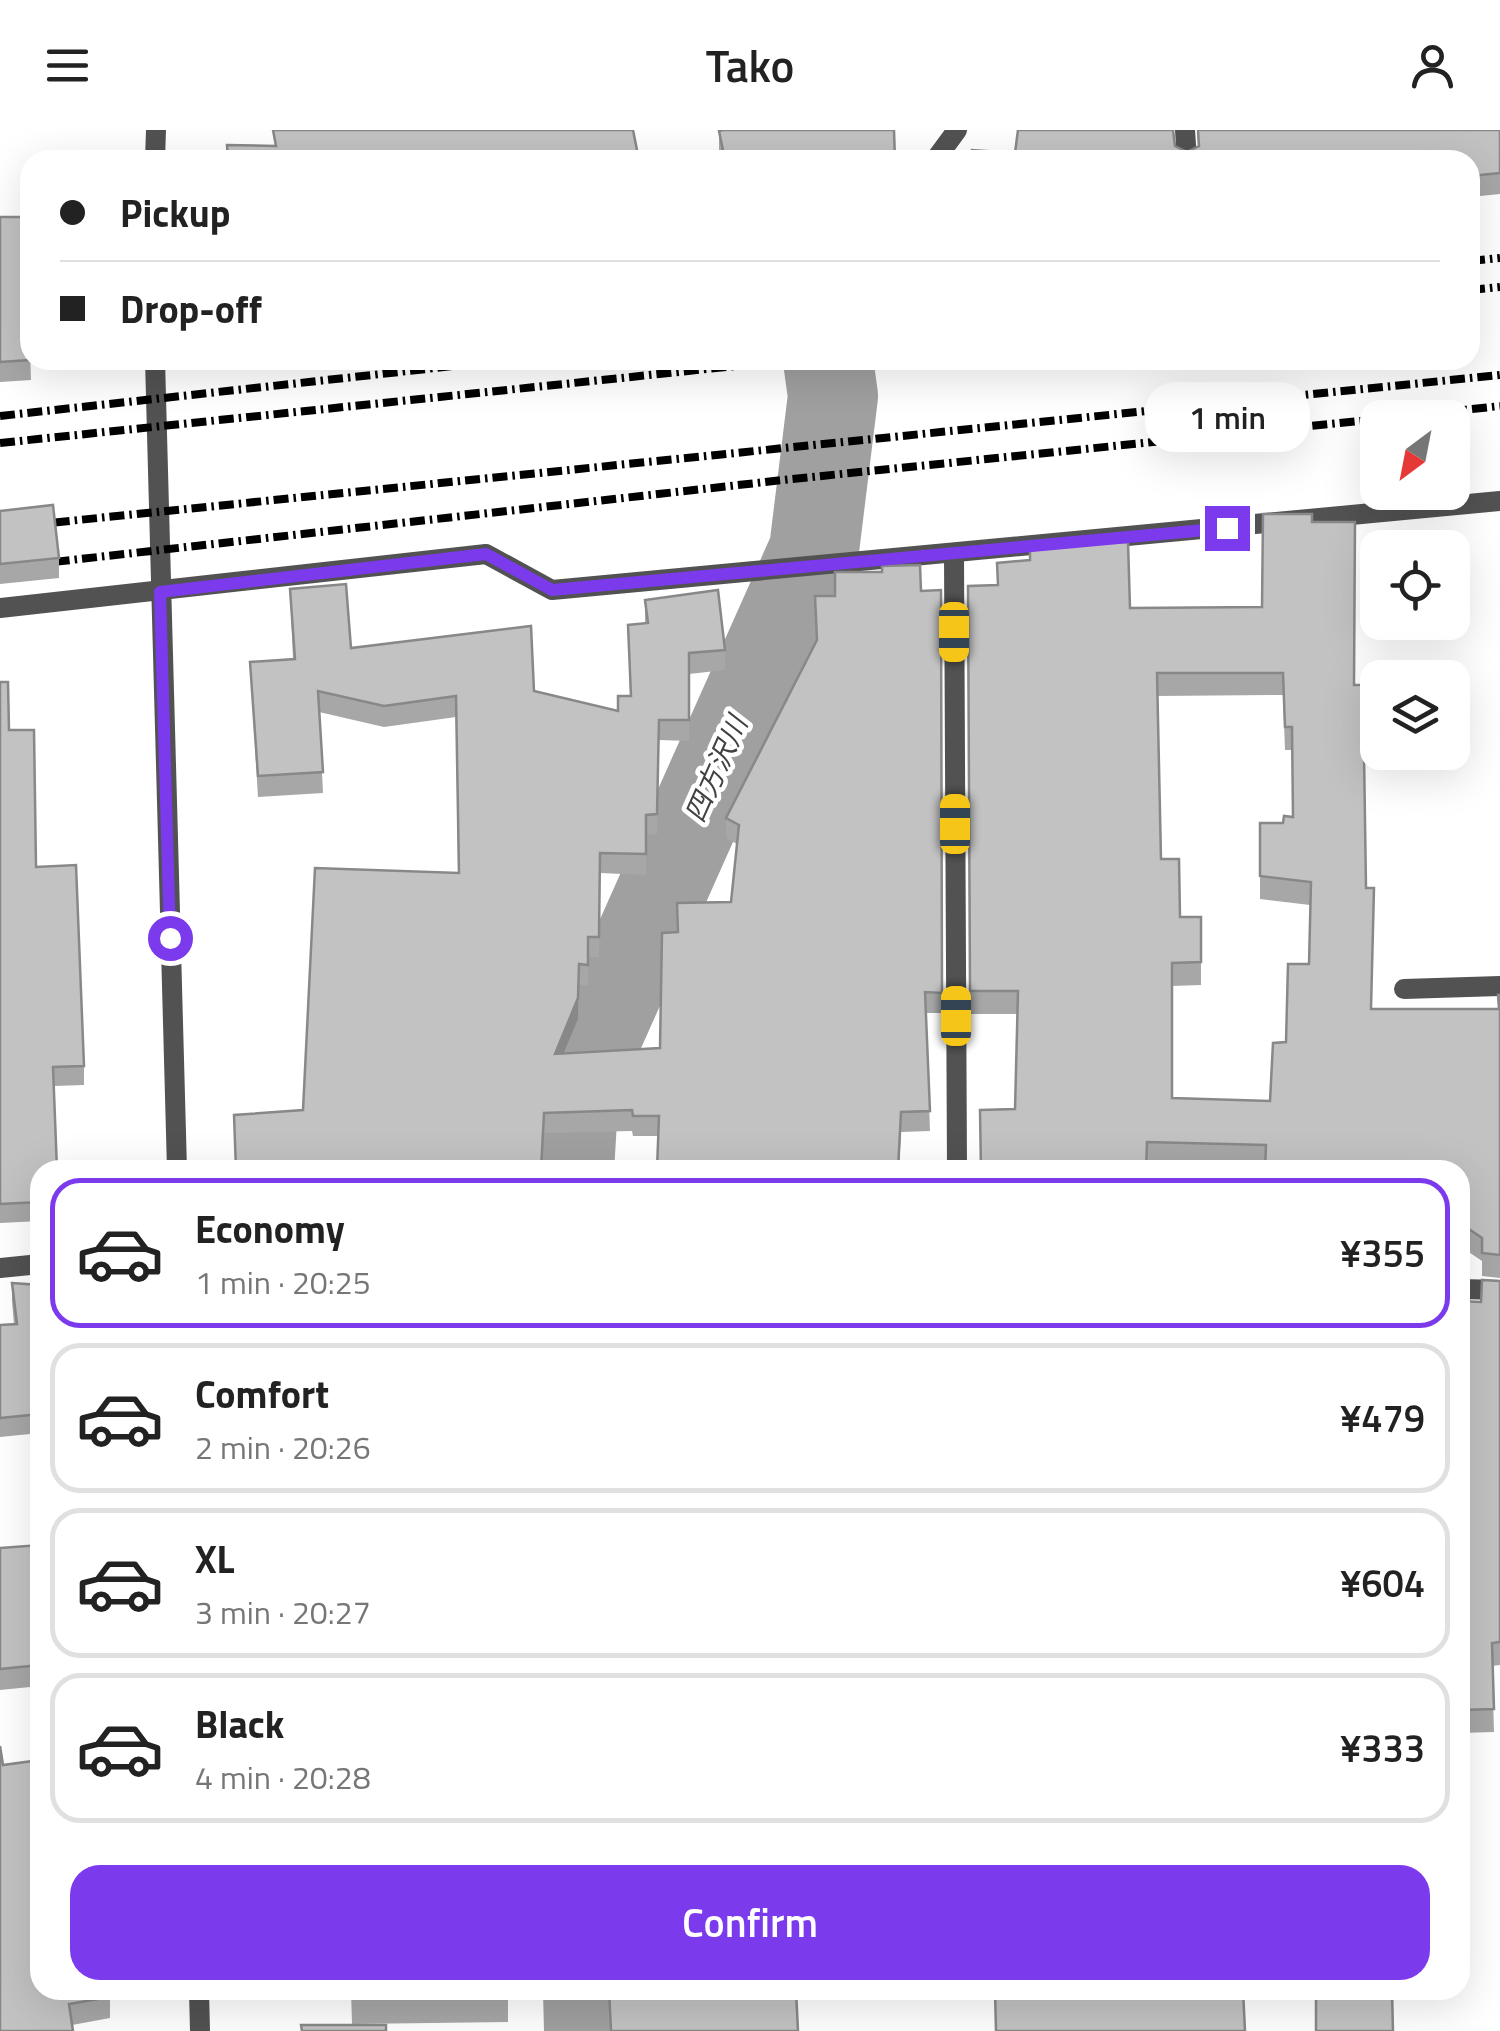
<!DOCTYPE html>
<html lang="en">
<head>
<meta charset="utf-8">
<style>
	body { margin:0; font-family:"Titillium Web","Noto Sans JP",sans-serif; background:#f6f6f6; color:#222; height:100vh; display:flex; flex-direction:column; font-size:38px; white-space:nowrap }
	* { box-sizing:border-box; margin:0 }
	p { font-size:32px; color:#767676 }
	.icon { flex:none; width:55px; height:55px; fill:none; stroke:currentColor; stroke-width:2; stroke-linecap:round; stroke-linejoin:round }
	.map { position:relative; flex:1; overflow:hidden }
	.sheet { position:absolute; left:30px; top:1030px; width:1440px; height:840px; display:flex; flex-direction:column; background:#fff; border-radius:30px; box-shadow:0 10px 40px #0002 }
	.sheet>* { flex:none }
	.banner { position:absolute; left:20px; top:20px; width:1460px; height:220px; border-radius:30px; box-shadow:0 10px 40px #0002; display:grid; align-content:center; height:220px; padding:0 40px; background:#fff }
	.needle { width:65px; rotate:212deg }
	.fabs { position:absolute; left:1360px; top:270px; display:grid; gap:20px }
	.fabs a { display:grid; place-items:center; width:110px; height:110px; border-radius:20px; background:#fff; box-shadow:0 10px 40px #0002; font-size:50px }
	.end { position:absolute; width:45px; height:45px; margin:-22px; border:12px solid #7c3aed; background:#fff; box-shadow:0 0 0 5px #fff }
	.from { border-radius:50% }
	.bubble { position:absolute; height:70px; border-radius:30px; background:#fff; box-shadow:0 10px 40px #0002; font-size:32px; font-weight:600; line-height:70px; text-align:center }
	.car { position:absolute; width:30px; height:60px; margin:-30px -15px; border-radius:12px; box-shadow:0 0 8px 2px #0007; background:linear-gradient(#f5c518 24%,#345 0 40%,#f5c518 0 76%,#345 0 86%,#f5c518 0) }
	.banner b { display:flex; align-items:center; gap:35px; height:95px; font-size:38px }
	.banner b+b { border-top:2px solid #e0e0e0 }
	.banner i { width:25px; height:25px; background:#222 }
	ul { padding:18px 0 0; list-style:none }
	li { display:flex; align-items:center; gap:30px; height:150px; margin:0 20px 15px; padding:0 20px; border:5px solid #e0e0e0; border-radius:30px }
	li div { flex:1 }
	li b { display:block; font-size:38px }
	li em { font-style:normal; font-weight:600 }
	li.current { border-color:#7c3aed }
	li>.icon { width:90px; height:90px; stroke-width:1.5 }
	.button { display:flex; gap:20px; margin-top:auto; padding:20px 40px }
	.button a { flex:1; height:115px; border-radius:30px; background:#7c3aed; color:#fff; font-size:40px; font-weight:600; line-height:115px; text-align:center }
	header { display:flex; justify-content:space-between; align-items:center; height:130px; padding:0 40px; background:#fff; font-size:45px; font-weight:600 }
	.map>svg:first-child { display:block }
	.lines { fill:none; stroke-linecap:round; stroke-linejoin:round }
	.river { stroke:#a0a0a0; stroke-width:90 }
	.minor { stroke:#525252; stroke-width:20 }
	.tertiary { stroke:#525252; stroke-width:20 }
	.rail { stroke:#000; stroke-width:8; stroke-dasharray:15 5 2.5 5; stroke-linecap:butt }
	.wall { fill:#a7a7a7; fill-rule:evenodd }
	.shaded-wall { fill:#888 }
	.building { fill:#c2c2c2; stroke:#888; stroke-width:2.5; fill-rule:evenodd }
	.route { stroke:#7c3aed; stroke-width:12 }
	.labels { text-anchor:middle; stroke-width:9; stroke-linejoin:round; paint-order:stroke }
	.water-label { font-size:28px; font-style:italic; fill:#414141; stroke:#fff }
</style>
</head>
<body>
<header><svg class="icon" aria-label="menu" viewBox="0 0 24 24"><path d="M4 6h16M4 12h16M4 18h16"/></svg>Tako<svg class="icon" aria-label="person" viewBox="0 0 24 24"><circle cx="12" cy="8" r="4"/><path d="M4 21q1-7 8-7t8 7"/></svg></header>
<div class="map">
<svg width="1500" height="1901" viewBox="0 0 1500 1901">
	<rect width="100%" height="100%" fill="#fff"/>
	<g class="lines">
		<g class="river">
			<path d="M569,1040L574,958L814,420L833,266L828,230"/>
			<path d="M588,1860L589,1901"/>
		</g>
		<g class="minor">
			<path d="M1185,0L1187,30"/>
			<path d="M935,30L957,0"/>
			<path d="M954,425L957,1040"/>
			<path d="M0,478L486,424L552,460L1500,371"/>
			<path d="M1404,859L1500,856"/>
			<path d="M0,1138L40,1134"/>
			<path d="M1460,1159L1500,1160"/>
		</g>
		<g class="tertiary">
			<path d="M155,30L156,0"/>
			<path d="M155,230L177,1040"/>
			<path d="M199,1860L200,1901"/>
		</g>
		<g class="rail">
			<path d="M1470,131L1500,128"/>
			<path d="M1470,160L1500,157"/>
			<path d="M0,286L508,230"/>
			<path d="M1390,288L1500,276"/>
			<path d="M0,313L793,230"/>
			<path d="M0,398L1500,245"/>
			<path d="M0,438L792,349L1378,289"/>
		</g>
	</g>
	<g class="wall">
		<path d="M1197,0H1500V64L1470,67V30L1015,23L1175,16L1187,22L1198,16Z"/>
		<path d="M719,1L895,30H721L719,20Z"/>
		<path d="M0,87H30V190H29L31,250L0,252Z"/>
		<path d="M0,381L59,428V448L0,454Z"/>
		<path d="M1312,392L1354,555L1371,879H1499L1500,865V1148L1482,1146V1131L1460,1116V1040L1147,1035L1015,979L1017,884H970L968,456L997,455V433L1130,478L1262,477ZM1283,565L1285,620H1292L1293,687L1283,693H1260V769L1310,775L1309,834L1270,971L1172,968V856L1201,855V787H1180L1161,729L1157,566Z"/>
		<path d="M290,459L351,518L618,581L630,566L628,495L645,493V470L725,520V540L689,544V611L659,610L657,704L646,705V745L600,743L599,827H588V855H579L578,889L564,923L660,918L678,802L731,772L737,714L726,708V688L816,512L815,466L941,460L942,883H926L930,1001L901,1002L899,1040H657L658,1006H633L632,1001L544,1003L542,1040H235L303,980L458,743L456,587L384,597L319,582L323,663L258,667L250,532L293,529Z"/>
		<path d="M0,552L36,737L84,936V955L54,956L40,1040V1091L0,1093Z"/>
		<path d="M1500,1151V1535L1492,1536L1494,1602L1460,1603V1171L1481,1172Z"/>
		<path d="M12,1153L40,1155V1303L0,1307V1195L14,1194L12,1171Z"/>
		<path d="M40,1415V1556L0,1560V1418Z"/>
		<path d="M3,1635L110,1867V1888L72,1895Z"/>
		<path d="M351,1860H796L798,1901H609L608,1866L508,1867V1892L352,1894Z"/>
	</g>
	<path class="shaded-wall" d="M579,834L578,889L555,944V924Z"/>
	<g class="building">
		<path d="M273,0H633L639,30H228L227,15L276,16Z"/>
		<path d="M723,0H894L895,30H725L719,1Z"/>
		<path d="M1018,0H1173L1175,16L1187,22L1199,16L1198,0H1500V43L1470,46V30H971L972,20L1015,23Z"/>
		<path d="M0,87H30V170H28L30,230L0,232Z"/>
		<path d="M53,375L59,428L0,434V381Z"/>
		<path d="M1263,384H1312V392H1355L1354,555H1363L1366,758H1374L1371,879H1499L1498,865H1500V1125L1482,1123V1108L1460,1093V1040H1265L1266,1015L1147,1012L1146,1040H981L980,980L1015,979L1018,861H970L968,456L998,455L997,433L1030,430V415L1128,412L1130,478L1262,477ZM1157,543H1283L1285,597H1292L1293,687L1284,686L1283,693H1260V746L1311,752L1309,834H1288L1286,912L1273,913L1270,971L1172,968V833L1201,832V787H1180L1179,729H1161Z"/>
		<path d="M920,435L921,461L941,460L942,863L925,862L930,981L901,982L898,1040H657L659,986H633L632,980L544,983L541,1040H236L234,985L303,980L315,738L459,743L456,566L384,576L318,561L323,642L258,646L250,532L295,529L290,459L346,454L351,518L531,496L534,561L618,581V566H631L628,495L648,493L645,470L718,460L725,520L689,523V590H659L657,684L646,685V724L600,723L599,807H588V835L579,834L578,868L555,924L660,918L662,803L678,802L677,773L731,772L739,695L726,688L817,510L815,466H835V442H882V436Z"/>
		<path d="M0,552H8L9,600H34L36,737L76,735L84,936L53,937L57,1040H40V1072L0,1074Z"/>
		<path d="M1482,1150L1500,1151V1512L1492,1513L1494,1579L1460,1580V1171L1481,1172Z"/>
		<path d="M12,1153L40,1155V1284L0,1288V1195L17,1194Z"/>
		<path d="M40,1415V1535L0,1539V1418Z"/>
		<path d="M0,1616L3,1635L40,1630V1860H109L110,1867L69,1874L73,1901H0Z"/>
		<path d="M352,1860H508V1864L352,1866Z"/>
		<path d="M609,1860H796L798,1901H611Z"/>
		<path d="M995,1860H1243L1245,1901H996Z"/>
		<path d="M1342,1860L1392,1861L1393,1901H1316V1863H1342Z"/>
		<path d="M301,1895H386V1901H302Z"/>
	</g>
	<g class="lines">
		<path class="route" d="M170,808L160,462L486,424L552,460L1227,398"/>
	</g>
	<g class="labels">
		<g class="water-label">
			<text transform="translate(716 639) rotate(-66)" y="10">四方沢川</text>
		</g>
	</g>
</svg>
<div class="fabs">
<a><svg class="needle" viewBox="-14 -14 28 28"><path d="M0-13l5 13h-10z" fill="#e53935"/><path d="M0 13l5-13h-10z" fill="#767676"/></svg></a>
<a><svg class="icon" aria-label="locate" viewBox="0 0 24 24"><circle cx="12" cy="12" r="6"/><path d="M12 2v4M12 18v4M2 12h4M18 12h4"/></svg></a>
<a><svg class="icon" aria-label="layers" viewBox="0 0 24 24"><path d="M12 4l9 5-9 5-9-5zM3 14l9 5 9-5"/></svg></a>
</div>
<i class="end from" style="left:170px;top:808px"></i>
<i class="end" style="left:1227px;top:398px"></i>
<div class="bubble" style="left:1145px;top:252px;width:165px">1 min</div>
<i class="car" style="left:954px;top:502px;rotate:180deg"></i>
<i class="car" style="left:955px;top:694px;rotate:0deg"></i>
<i class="car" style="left:956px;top:886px;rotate:0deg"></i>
<div class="banner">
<b><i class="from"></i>Pickup</b>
<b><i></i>Drop-off</b>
</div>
<section class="sheet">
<ul>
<li class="current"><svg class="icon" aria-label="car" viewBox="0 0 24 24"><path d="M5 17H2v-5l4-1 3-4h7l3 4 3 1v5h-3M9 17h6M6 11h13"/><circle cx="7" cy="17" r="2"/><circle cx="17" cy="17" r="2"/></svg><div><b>Economy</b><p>1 min · 20:25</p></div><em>¥355</em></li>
<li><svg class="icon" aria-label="car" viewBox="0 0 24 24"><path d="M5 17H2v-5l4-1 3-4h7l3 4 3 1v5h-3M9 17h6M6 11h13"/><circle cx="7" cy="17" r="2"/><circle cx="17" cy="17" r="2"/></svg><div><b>Comfort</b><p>2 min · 20:26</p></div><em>¥479</em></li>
<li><svg class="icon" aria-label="car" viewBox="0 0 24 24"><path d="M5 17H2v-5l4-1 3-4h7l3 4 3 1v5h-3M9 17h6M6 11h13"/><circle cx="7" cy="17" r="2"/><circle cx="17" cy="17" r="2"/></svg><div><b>XL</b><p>3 min · 20:27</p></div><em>¥604</em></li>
<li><svg class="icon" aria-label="car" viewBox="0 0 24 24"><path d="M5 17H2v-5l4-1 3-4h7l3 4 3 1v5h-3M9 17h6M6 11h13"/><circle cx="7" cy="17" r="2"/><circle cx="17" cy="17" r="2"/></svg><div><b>Black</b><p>4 min · 20:28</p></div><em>¥333</em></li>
</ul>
<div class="button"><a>Confirm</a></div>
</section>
</div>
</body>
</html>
